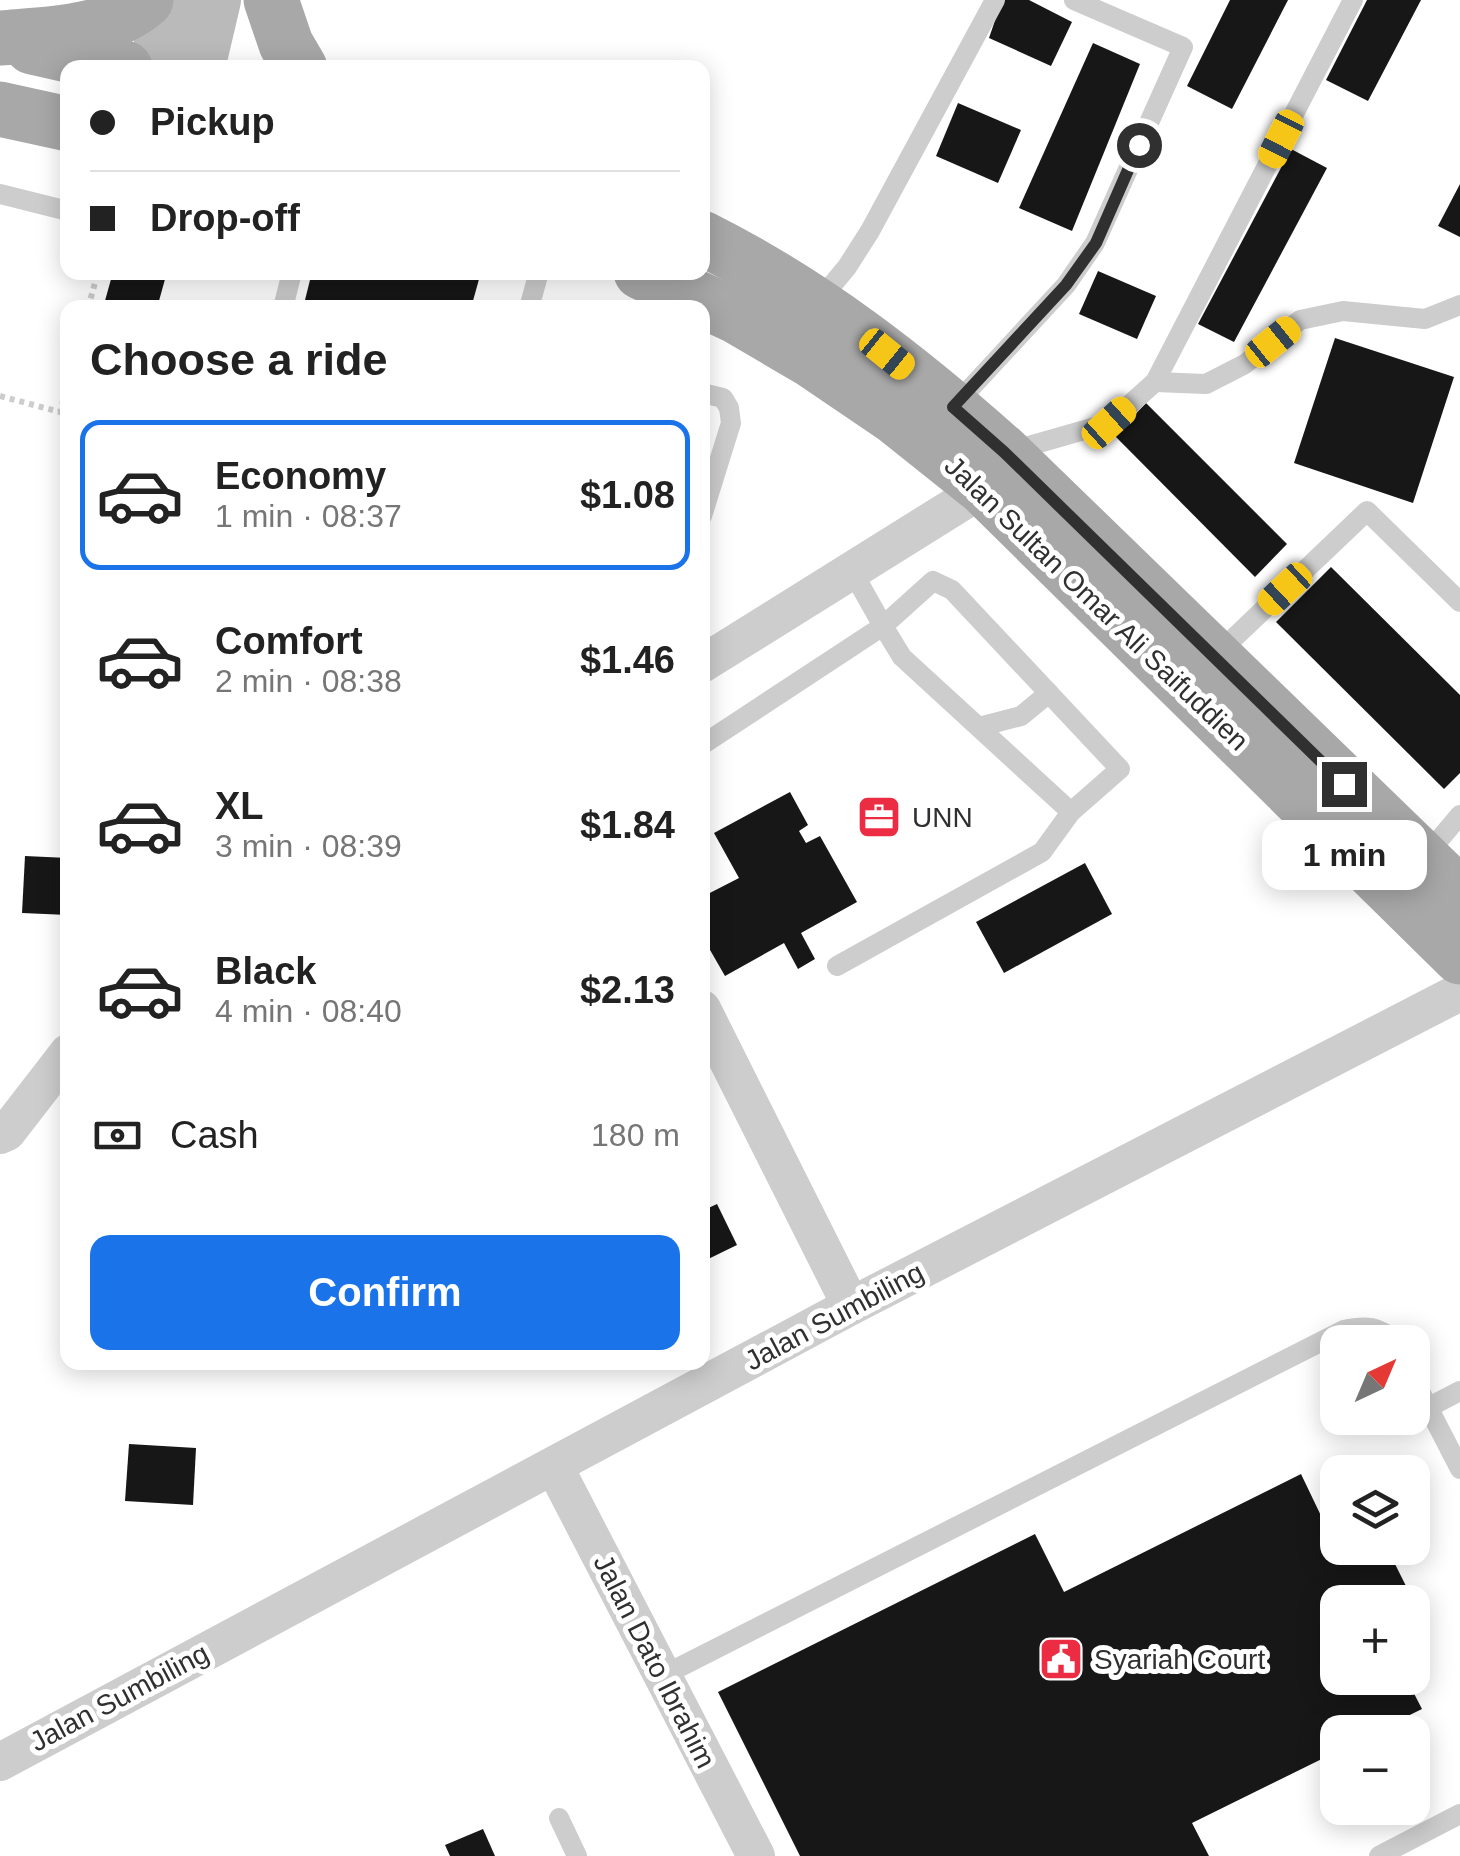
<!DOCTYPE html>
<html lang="en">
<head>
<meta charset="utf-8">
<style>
	body { margin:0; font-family:Helvetica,sans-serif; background:#f6f6f6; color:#222; height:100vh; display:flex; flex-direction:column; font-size:38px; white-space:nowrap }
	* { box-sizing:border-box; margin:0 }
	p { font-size:32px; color:#767676 }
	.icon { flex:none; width:55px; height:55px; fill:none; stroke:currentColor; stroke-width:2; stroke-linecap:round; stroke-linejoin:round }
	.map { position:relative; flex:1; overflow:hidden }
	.sheet { position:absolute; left:60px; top:300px; width:650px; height:1070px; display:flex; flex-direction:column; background:#fff; border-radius:20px; box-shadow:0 5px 25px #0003 }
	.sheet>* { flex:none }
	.guide { position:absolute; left:60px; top:60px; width:650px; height:220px; border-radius:20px; box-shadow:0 5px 25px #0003; display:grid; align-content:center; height:220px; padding:0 30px; background:#fff }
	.needle { width:65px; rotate:44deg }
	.fabs { position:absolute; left:1320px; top:1325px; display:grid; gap:20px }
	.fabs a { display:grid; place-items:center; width:110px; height:110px; border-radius:20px; background:#fff; box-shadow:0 5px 25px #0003; font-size:50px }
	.end { position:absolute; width:45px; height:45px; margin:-22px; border:12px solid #303030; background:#fff; box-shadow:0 0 0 5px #fff }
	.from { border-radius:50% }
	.bubble { position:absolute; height:70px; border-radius:20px; background:#fff; box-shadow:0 5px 25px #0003; font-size:32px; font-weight:800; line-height:70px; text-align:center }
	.car { position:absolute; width:30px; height:60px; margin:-30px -15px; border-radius:12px; box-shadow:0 0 8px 2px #0007; background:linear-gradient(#f5c518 24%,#345 0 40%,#f5c518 0 76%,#345 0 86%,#f5c518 0) }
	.guide b { display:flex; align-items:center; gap:35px; height:95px; font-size:38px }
	.guide b+b { border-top:2px solid #e0e0e0 }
	.guide i { width:25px; height:25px; background:#222 }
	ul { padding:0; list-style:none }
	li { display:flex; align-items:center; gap:30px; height:150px; margin:0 20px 15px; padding:0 10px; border:5px solid transparent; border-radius:20px }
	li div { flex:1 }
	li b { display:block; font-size:38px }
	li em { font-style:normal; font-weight:800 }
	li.selected { border-color:#1a73e8 }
	li>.icon { width:90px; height:90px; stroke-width:1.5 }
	h2 { padding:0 30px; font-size:45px; line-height:120px }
	.pay { display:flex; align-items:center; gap:25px; height:110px; padding:0 30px; font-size:38px }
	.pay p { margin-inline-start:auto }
	.cta { display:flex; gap:20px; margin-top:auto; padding:20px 30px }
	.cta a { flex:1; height:115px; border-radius:20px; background:#1a73e8; color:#fff; font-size:40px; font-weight:800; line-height:115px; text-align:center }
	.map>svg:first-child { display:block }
	.building { fill:#171717 }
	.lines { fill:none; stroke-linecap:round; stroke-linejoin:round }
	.path { stroke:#cdcdcd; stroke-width:6; stroke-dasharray:5 5; stroke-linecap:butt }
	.lane { stroke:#cdcdcd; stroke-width:20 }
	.street { stroke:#cdcdcd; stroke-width:38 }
	.secondary { stroke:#bababa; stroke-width:52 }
	.primary { stroke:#a8a8a8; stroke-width:55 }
	.route { stroke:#303030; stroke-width:12 }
	.labels { text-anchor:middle; stroke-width:10; stroke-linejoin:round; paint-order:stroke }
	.street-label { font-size:28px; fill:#303030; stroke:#fff }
	.poi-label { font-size:28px; fill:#303030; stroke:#fff; text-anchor:start }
</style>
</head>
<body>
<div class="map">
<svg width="1460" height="1856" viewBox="0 0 1460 1856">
	<rect width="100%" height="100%" fill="#fff"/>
	<g class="building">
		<path d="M1002,0H1029L1072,22L1051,66L989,38Z"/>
		<path d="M1230,0H1288L1232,109L1187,86Z"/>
		<path d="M1367,0H1421L1368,101L1326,80Z"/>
		<path d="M1093,43L1140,64L1072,231L1019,208Z"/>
		<path d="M958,103L1021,130L998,183L936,156Z"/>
		<path d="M1291,149L1327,168L1234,342L1198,324Z"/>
		<path d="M1460,184V237L1438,226Z"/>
		<path d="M1098,271L1156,296L1137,339L1079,314Z"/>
		<path d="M113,272H167L157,308H103Z"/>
		<path d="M312,272H481L471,308H303Z"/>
		<path d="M1335,338L1454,377L1413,503L1294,463Z"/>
		<path d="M1146,403L1287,544L1255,577L1115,436Z"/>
		<path d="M1331,567L1460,695V773L1444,789L1276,622Z"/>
		<path d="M790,792L808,825L799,831L806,843L820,836L857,902L801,933L815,959L798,969L784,943L725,976L702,936V897L739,878L714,833Z"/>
		<path d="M25,856L68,858V915L22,913Z"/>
		<path d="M1085,863L1112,914L1004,973L976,922Z"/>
		<path d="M717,1204L737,1245L702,1262V1211Z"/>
		<path d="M129,1444L196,1448L193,1505L125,1501Z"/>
		<path d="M1301,1474L1324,1522L1338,1515V1548H1387L1429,1632L1412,1640V1602H1338V1678H1406L1422,1709L1375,1732H1338V1751L1192,1823L1209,1856H800L718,1692L1035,1534L1064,1592Z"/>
		<path d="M483,1829L495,1856H450L445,1845Z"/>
	</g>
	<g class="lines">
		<g class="path">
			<path d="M88,308L98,272"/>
			<path d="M0,396L60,412L68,383"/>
		</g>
		<g class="lane">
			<path d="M0,194L68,211"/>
			<path d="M818,302L847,267L870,231L995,0"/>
			<path d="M283,308L292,272"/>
			<path d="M529,308L539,272"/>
			<path d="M1155,382L1206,384L1245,364L1300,320L1343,311L1425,319L1460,305"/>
			<path d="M702,393L723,398L729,408L731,423L702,516"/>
			<path d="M955,405L1066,285L1095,243L1183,47L1074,0"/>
			<path d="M1011,451L1109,423L1155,382L1353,0"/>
			<path d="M1215,656L1367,511L1460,602"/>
			<path d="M979,727L1021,716L1049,693"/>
			<path d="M702,745L883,626L851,569"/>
			<path d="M1423,859L1460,815"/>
			<path d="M837,966L1042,852L1071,812L1120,769L952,590L933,581L883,626L902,657L1071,812"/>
			<path d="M1412,1376L1460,1469"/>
			<path d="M1429,1407L1460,1391"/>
			<path d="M662,1676L1344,1330C1365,1325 1380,1326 1395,1342"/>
			<path d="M559,1818L577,1856"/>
			<path d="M1379,1856L1460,1814"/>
		</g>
		<g class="street">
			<path d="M702,664L984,488"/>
			<path d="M702,1009L851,1306"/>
			<path d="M0,1135L7,1132L68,1053"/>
			<path d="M554,1466L756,1856"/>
			<path d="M0,1762L851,1306L1460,992"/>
		</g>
		<g class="secondary">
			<path d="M154,68L171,0"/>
			<path d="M199,68L215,0"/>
		</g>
		<g class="primary">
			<path d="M271,0L286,44L300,68"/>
			<path d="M0,38C49,34 107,34 146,0"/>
			<path d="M32,47L125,68"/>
			<path d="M0,109L68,124"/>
			<path d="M702,238C814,294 911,370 1004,453L1460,895"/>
			<path d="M641,272L736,316L811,360L895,417L984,488L1460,957"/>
		</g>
	</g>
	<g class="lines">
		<path class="route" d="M1139,145L1096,243L1066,285L953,407L1004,452L1344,784"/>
	</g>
	<defs>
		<symbol id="office-square" viewBox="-11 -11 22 22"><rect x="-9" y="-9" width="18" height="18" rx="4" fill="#ec2c43" stroke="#fff"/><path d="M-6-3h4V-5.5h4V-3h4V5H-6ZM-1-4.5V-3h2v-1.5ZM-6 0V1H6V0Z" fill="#fff"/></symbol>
		<symbol id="civic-square" viewBox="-11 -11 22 22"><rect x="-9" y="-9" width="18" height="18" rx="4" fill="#ec2c43" stroke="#fff"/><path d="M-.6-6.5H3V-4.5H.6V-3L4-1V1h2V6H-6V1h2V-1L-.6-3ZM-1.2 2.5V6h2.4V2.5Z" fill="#fff"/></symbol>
	</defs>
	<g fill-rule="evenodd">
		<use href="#office-square" x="854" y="792" width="50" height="50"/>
		<use href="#civic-square" x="1036" y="1634" width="50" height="50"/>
	</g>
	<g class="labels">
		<g class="street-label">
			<text transform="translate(1097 603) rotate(44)" y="10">Jalan Sultan Omar Ali Saifuddien</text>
			<text transform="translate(834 1316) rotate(-28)" y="10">Jalan Sumbiling</text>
			<text transform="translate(655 1661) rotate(63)" y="10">Jalan Dato Ibrahim</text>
			<text transform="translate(119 1697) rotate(-28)" y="10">Jalan Sumbiling</text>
		</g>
		<g class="poi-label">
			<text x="912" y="827">UNN</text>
			<text x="1094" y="1669">Syariah Court</text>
		</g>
	</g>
</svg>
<div class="fabs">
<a><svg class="needle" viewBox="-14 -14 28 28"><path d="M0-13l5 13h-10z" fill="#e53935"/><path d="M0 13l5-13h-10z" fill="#767676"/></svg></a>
<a><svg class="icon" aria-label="layers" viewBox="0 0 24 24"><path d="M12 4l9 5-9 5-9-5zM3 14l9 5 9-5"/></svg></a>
<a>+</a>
<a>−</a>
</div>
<i class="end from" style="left:1139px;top:145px"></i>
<i class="end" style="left:1344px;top:784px"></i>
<div class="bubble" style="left:1262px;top:820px;width:165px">1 min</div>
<i class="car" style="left:1281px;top:139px;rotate:207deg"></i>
<i class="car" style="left:1273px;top:342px;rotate:51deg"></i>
<i class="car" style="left:887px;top:354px;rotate:129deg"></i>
<i class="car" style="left:1109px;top:423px;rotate:48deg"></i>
<i class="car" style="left:1285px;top:589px;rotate:227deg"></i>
<div class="guide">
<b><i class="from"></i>Pickup</b>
<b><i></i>Drop-off</b>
</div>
<section class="sheet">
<h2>Choose a ride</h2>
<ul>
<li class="selected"><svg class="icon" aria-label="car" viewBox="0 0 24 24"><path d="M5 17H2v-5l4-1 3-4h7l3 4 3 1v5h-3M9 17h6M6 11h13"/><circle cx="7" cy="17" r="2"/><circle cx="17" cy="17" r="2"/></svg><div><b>Economy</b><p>1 min · 08:37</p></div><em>$1.08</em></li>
<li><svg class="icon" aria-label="car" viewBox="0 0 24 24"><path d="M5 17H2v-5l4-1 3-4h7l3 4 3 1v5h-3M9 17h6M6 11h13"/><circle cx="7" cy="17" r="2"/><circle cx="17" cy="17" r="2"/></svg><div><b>Comfort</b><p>2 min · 08:38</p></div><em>$1.46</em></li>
<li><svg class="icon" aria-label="car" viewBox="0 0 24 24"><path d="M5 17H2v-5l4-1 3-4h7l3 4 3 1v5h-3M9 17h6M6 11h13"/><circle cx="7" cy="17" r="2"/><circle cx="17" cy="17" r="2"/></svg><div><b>XL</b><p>3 min · 08:39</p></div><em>$1.84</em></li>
<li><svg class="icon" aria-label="car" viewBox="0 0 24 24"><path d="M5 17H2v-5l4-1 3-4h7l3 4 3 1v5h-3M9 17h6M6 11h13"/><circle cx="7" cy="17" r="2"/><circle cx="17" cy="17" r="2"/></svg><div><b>Black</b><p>4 min · 08:40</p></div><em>$2.13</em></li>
</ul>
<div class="pay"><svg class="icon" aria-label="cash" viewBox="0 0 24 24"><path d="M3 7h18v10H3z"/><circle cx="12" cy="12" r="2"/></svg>Cash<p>180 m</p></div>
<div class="cta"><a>Confirm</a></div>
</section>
</div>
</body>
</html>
